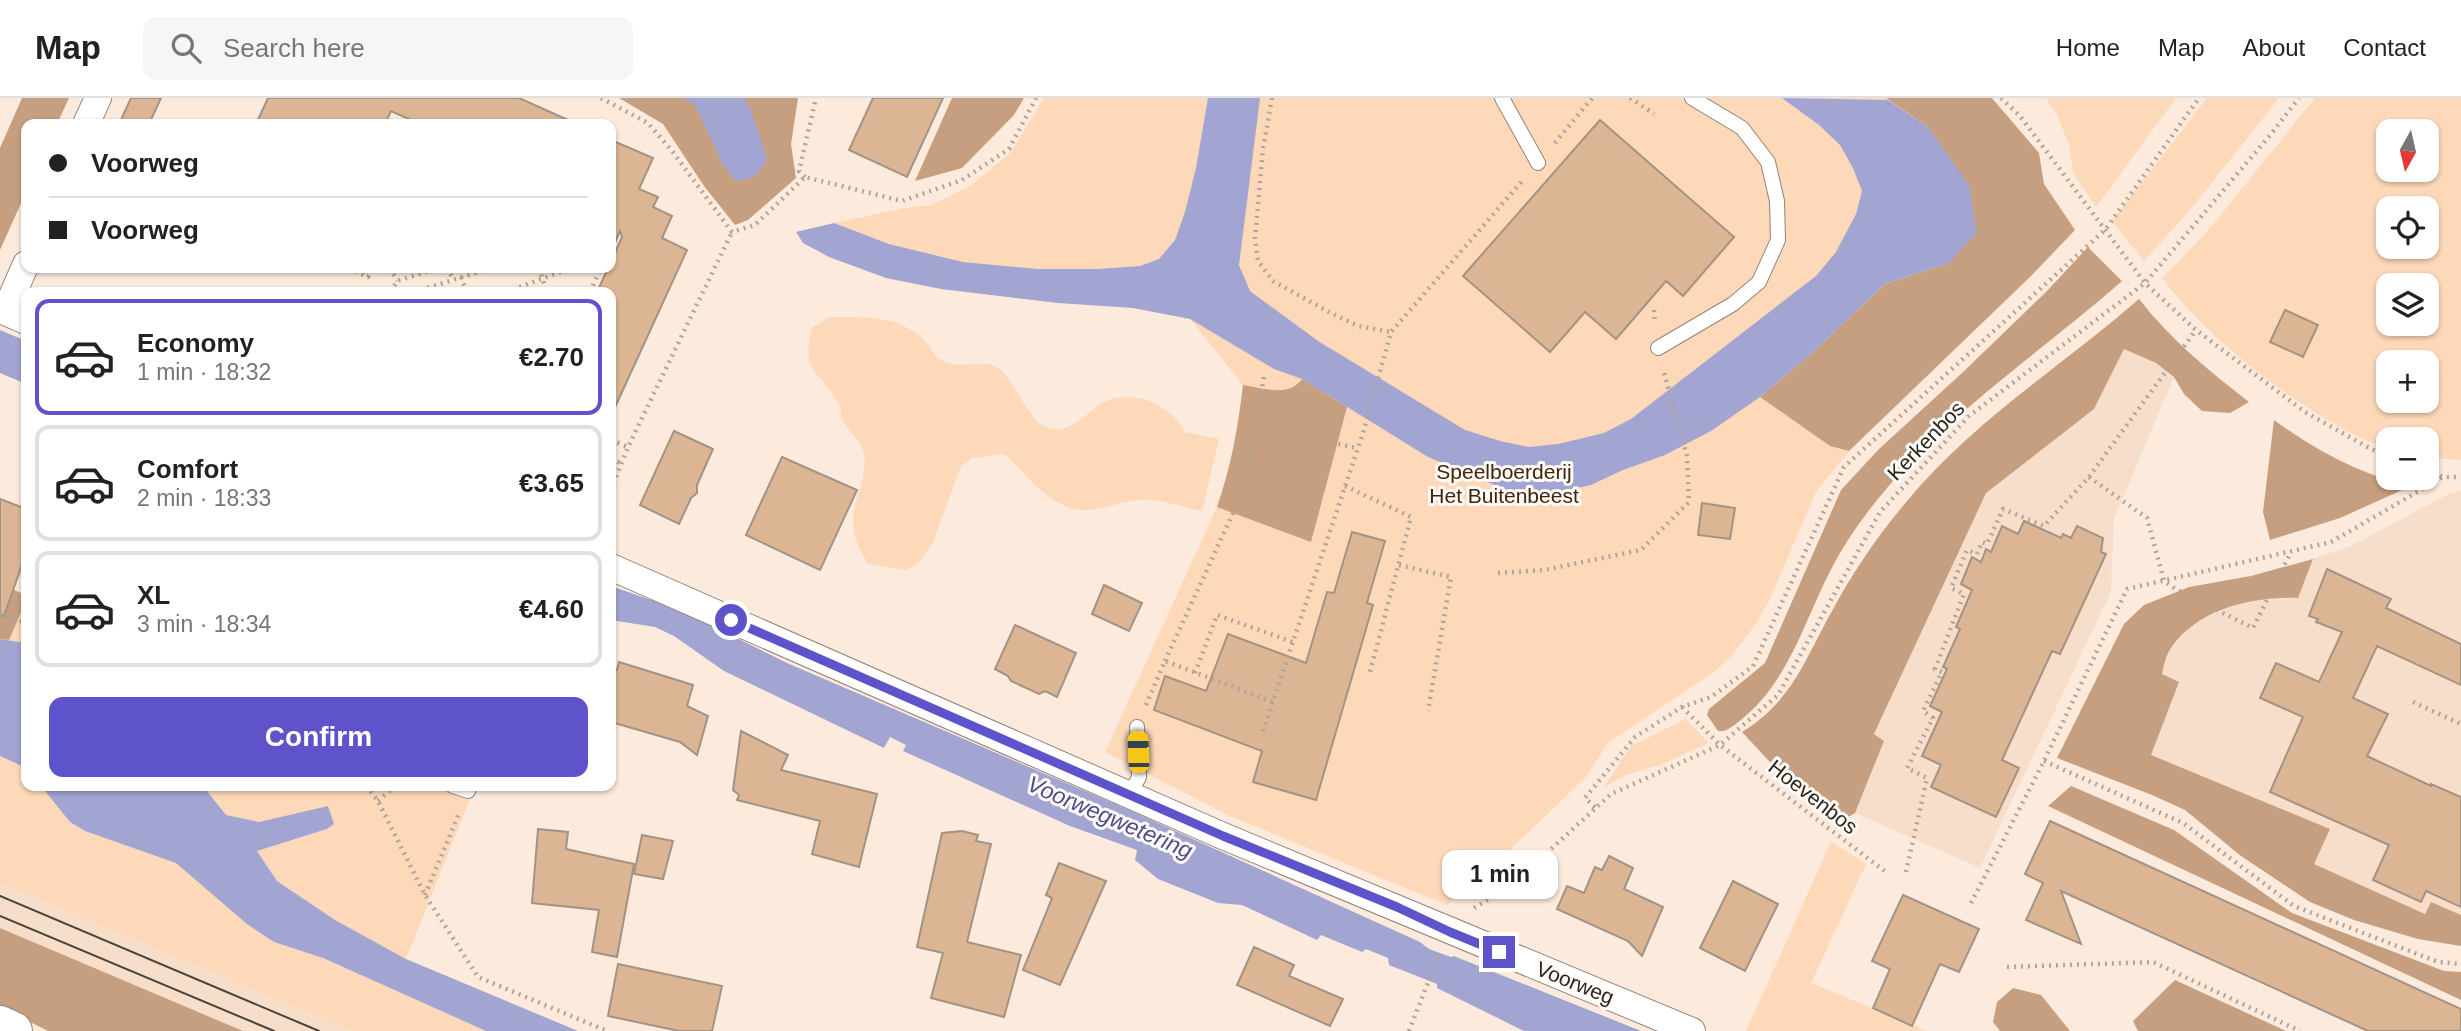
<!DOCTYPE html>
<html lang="en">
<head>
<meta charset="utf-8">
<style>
	body { margin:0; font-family:Arial,sans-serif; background:#f6f6f6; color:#222; height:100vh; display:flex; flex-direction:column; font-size:26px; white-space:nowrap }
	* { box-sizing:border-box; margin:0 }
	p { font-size:23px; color:#767676 }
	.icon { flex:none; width:38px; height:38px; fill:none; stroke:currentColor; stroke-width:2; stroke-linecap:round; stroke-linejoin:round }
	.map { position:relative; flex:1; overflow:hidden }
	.details { position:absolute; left:21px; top:189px; width:595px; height:504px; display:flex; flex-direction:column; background:#fff; border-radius:14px; box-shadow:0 2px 5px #0004 }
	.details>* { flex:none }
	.banner { position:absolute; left:21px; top:21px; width:595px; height:154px; border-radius:14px; box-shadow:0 2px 5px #0004; display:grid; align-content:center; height:154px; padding:0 28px; background:#fff }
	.needle { width:46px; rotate:188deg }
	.fabs { position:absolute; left:2376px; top:21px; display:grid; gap:14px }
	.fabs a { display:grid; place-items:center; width:63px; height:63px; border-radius:14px; background:#fff; box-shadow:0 2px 5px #0004; font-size:35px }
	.end { position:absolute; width:32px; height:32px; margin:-16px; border:9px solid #5e53cb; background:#fff; box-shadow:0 0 0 4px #fff }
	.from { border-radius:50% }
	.bubble { position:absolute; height:49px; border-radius:14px; background:#fff; box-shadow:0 2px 5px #0004; font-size:23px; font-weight:800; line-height:49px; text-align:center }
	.car { position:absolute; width:21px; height:42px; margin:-21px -10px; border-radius:9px; box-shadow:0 0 5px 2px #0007; background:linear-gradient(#f5c518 24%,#345 0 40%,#f5c518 0 76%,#345 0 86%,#f5c518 0) }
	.banner b { display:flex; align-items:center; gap:24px; height:66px; font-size:26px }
	.banner b+b { border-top:2px solid #e0e0e0 }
	.banner i { width:18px; height:18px; background:#222 }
	ul { padding:12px 0 0; list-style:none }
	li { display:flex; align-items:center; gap:21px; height:116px; margin:0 14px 10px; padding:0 14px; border:4px solid #e0e0e0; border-radius:14px }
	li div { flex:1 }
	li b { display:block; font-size:26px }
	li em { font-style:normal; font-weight:800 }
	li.on { border-color:#5e53cb }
	li>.icon { width:63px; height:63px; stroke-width:1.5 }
	.action { display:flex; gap:14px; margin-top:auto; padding:14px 28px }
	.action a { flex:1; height:80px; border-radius:14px; background:#5e53cb; color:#fff; font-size:28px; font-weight:800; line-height:80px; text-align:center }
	header { display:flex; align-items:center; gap:42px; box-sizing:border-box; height:98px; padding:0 35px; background:#fff; border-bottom:2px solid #e0e0e0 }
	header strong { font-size:33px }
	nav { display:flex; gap:38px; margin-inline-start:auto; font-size:24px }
	.search { width:490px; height:63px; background:#f6f6f6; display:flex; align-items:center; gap:18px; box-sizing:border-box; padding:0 24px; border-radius:14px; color:#767676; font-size:26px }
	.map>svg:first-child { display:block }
	.built { fill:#f6deca }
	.green { fill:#fdd8b9; fill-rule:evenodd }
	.forest { fill:#c59f7f }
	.water { fill:#a2a5d1 }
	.building { fill:#dcb594; stroke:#a39385; stroke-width:2 }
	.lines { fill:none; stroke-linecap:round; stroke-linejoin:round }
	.service-casing { stroke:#938376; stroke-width:16 }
	.minor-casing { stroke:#938376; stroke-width:28 }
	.primary-casing { stroke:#938376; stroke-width:40 }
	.path { stroke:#b2a499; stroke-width:4.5; stroke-dasharray:2 5; stroke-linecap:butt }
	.service { stroke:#fff; stroke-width:14 }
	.minor { stroke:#fff; stroke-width:26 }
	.primary { stroke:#fff; stroke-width:38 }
	.tram { stroke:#4a423b; stroke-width:2 }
	.route { stroke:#5e53cb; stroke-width:9 }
	.labels { text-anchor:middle; stroke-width:6; stroke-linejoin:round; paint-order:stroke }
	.street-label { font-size:21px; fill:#2b241f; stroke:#fefaf7 }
	.park-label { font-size:21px; fill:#3f250a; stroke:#fefaf7 }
	.water-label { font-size:23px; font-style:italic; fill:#4e4e88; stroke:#fefaf7 }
</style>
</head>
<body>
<header>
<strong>Map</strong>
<div class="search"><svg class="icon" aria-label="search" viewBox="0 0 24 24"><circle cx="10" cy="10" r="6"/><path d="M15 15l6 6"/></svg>Search here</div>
<nav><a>Home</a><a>Map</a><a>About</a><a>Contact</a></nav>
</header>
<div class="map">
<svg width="2461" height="933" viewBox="0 0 2461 933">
	<rect width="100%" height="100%" fill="#fceadc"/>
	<g class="built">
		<path d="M2124,250L2156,265L2174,279L2114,421L2111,494L1980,770L1855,715L1884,643L1874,637L1986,394L2094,311Z"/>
		<path d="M2461,393V817L2431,804L2425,816L2314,766L2329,731L2150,658L2178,585L2162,576L2170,551L2195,524L2233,508L2272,499L2298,500L2313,461L2351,448L2450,395Z"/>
		<path d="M0,785L353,933H243L0,830Z"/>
	</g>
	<g class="green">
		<path d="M1044,0H1886L1928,29L1811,256L1760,299L1830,348L1849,353L1816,394L1768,505L1754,528L1732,558L1714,574L1608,645L1586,679L1491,770L1447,807L1230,718L1105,654L1217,409C1231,369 1238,330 1243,287L1190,221L1175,143L1159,161L1140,168L1097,171H1038L963,164L889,146L834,125L905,110L932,107L972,87L1011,54Z"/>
		<path d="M2046,0H2176L2096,109L2073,75L2069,47L2057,16Z"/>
		<path d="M2207,0H2279L2191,111L2144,163L2112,123Z"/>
		<path d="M2315,0H2461V362L2427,360V341H2389V351C2313,325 2210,244 2162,180L2207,134ZM2389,33H2427V72H2389ZM2389,110H2427V149H2389ZM2389,187H2427V226H2389ZM2389,264H2427V303H2389Z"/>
		<path d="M829,219C859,219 895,217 920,238C928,244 932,257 941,262C960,274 984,257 1002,273C1017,288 1029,324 1048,330C1071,338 1089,310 1109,302C1138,291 1172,309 1185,334L1219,341L1202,413C1183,409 1159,400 1139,402C1116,404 1087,419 1065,408C1036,395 1026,374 1004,356L973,360L961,368L933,444L921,463L906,472L868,466C860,452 852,438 853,421C854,399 870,375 863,352C859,339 847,333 842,321C840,316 842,311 839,306C820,272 800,275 812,230Z"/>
		<path d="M26,503V545L9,542Z"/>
		<path d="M1686,621L1708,645L1662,666L1626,677L1604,689L1631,648Z"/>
		<path d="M0,658L26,670V688H41L70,724L85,733L176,765L274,844L323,860L486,933H353L0,785Z"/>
		<path d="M203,688H442L470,701L406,861L335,822L277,783L257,753L327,731L334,726L328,708L259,724L226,717Z"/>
		<path d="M1831,744L1866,766L1811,885L1927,933H1746Z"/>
	</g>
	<g class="forest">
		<path d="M22,0H69L57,26H26V94L0,152V50Z"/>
		<path d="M619,0H798L791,46L796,80L748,122L735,127L704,88L663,26Z"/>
		<path d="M952,0H1024L1014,17L962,70L915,83Z"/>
		<path d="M1886,0H1992L2039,55L2044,86L2075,132L2031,178L1849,353L1830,348L1760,299L1811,256L1885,186L1949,165L1928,29Z"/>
		<path d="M2088,149L2122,183C2025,268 1912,338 1843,450C1807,508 1794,583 1737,625C1730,630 1726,634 1718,633L1707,617L1709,611L1765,565L1841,392L1879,351L1962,275L2046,194Z"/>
		<path d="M2139,201C2170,241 2209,273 2249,304L2230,315L2202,313L2184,296L2174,279L2156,265L2124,251L2094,311L1986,395L1874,636L1884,643L1855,715L1843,722L1808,705L1742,634C1793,602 1804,563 1832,513C1853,474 1878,437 1907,403C1972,324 2062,268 2139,201Z"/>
		<path d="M1302,281L1347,309L1311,444L1217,409C1231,369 1238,330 1243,287C1263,290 1288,300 1302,281Z"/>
		<path d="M2274,322C2315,352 2361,377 2411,388L2340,420L2270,442L2263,414Z"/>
		<path d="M2313,461L2298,500C2254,498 2197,511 2171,550C2166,557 2164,568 2162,576L2179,584L2151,657L2330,731L2314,766L2425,816L2431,804L2461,817V848L2418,841L2354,822L2310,804L2241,758L2185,712L2152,697L2057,660L2124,526L2144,507L2189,489L2251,478Z"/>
		<path d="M0,486L26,497V503L9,542L0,541Z"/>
		<path d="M2071,688L2174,732L2292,815L2444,873L2461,874V902L2048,708Z"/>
		<path d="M0,830L243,933H48L0,909Z"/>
		<path d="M2175,882L2286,933H2138L2133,923Z"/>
		<path d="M2013,890L2041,897L2070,933H2000L1993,924L1997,904Z"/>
	</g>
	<g class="water">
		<path d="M684,0H744L751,12L767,60C761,75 753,82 736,83L723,67L695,7Z"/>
		<path d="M1208,0H1260L1239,167L1250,193L1318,243L1465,332L1500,343L1529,349L1558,346L1604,335L1631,321L1816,178L1836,154L1856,116L1862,93L1853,70L1840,47L1819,27L1782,0L1888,2L1928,29L1969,87L1977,135L1949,165L1885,186L1811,256L1760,299L1711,333L1665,357L1623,372L1591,387L1550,396L1509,393L1428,359L1302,281L1274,271L1190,221L1133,210L1058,205L941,191L886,180L829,159L803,145L796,134L834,125L889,146L963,164L1038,171H1097L1140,168L1159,161L1175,142L1185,114L1196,70Z"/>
		<path d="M0,232L26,243V286L0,275Z"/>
		<path d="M611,488L680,512L787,565L1129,712L1420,844L1429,851L1451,859L1454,858L1641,933H1524L1437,890V886L1389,867L1388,860L1366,851L1362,854L1321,837L1317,842L1242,807L1218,805L1158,781L1135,762L1137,752L1070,728L903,653L906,647L890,639L884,650L724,573L674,538L655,529L611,522Z"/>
		<path d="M0,541L26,545V670L0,658Z"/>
		<path d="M41,688H203L226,717L259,724L328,708L334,726L327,731L257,753L277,783L335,822L406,861L578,933H486L323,860L274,844L247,826L176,765L85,733L70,724Z"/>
	</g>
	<g class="building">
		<path d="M131,0H161L149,26H119Z"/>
		<path d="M268,0H519L577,26H420L391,13L385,26H256Z"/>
		<path d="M873,0H943L907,79L849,52Z"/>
		<path d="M1600,22L1734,139L1683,198L1666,183L1616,241L1585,214L1550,254L1463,178Z"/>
		<path d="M611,42L653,60L639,91L658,99L653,109L672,118L662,140L687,152L611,318V194H597L608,170H611V164L622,139L620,133L611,154Z"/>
		<path d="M2285,212L2318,227L2303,259L2270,244Z"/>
		<path d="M674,333L713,351L697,387V395L691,400L679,426L640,407Z"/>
		<path d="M782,359L857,392L820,472L746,437Z"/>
		<path d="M0,401L26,411V455L4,518L0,517Z"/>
		<path d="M1702,405L1735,410L1730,441L1698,437Z"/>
		<path d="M2024,423L2061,440L2063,436L2071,440L2077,428L2103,440L2101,454L2106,456L2060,556L2052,553L2002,662L2019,670L1996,719L1931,689L1941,667L1922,658L1942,614L1930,608L1947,571L1943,569L1960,531L1956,529L1972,492L1961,486L1972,459L1981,464L1986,451L1991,454L2002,428L2018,436Z"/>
		<path d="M1352,434L1385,443L1367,505L1373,507L1316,702L1253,684L1262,653L1154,612L1165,578L1206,593L1228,536L1306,565L1327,494L1334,495Z"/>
		<path d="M2327,471L2391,501L2386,510L2461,546V587L2377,548L2353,600L2388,616L2367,658L2431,688V686L2461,699V809L2426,793L2421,804L2373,782L2389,747L2270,694L2303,619L2260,600L2276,565L2319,584L2342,534L2316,524L2318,521L2309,518Z"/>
		<path d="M1104,487L1142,505L1129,533L1092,516Z"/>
		<path d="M1015,527L1076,555L1057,599L1045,593L1039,596L1011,583L1008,578L995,571Z"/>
		<path d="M619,564L693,587L687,608L708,618L697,657L680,644L611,624V570L617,572Z"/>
		<path d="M741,633L788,657L781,672L877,696L859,769L812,756L820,723L737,702L739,697L733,692Z"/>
		<path d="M2050,723L2461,911V933H2368L2061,793L2081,846L2026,822L2043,785L2025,776Z"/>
		<path d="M538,731L568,734L566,751L634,766L617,859L592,854L599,812L532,805Z"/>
		<path d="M962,733L978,737L976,743L991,746L967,844L1021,857L1004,919L931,900L943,855L917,849L942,735Z"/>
		<path d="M642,737L673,743L663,781L634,776Z"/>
		<path d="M1609,758L1633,770L1624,791L1663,809L1642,858L1628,843L1557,811L1567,788L1584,795L1595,769L1602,772Z"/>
		<path d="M1059,765L1106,783L1060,887L1023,872L1052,800L1046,797Z"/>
		<path d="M1733,783L1778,806L1745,873L1700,850Z"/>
		<path d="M1903,797L1979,831L1959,874L1940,866L1912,928L1873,910L1890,871L1872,863Z"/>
		<path d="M1254,849L1294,867L1289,878L1343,901L1330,928L1237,887Z"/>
		<path d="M618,866L722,888L712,933H679L608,918Z"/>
	</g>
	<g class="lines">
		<defs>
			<g id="service">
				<path d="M1502,0L1538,65"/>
				<path d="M1658,250L1733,206L1759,184L1778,142L1777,103L1768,64L1742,30L1692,0"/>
				<path d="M453,688L468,693L470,688"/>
				<path d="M1130,696L1139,679L1137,629"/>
			</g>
			<g id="minor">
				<path d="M86,26L98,0"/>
				<path d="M26,166L5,214L26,223"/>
				<path d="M611,469L1223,738L1692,933"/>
			</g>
			<path id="primary" d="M0,927L13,933"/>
		</defs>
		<use href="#service" class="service-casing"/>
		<use href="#minor" class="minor-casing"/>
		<use href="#primary" class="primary-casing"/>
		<g class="path">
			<path d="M601,0L648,25L672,53L732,134L755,127L805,79L902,103L962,82L1009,51L1036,0"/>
			<path d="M1272,0L1263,51L1255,140L1258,163L1273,183L1329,214L1358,228L1391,234"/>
			<path d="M1630,0L1654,16"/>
			<path d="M2001,0L2020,18L2145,185L2196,232L2305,314L2371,351L2389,358"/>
			<path d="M395,26L396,23L403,26"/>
			<path d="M1555,45L1592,0"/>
			<path d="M805,79L799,73L816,0"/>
			<path d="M611,142L614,143L611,150"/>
			<path d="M349,170L368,179L373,170"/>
			<path d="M390,170L397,183"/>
			<path d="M447,170L453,181"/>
			<path d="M539,170L547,194"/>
			<path d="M461,179L467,194"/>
			<path d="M391,194L397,183L438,170"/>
			<path d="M414,194L492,170"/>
			<path d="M515,194L517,190L571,170"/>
			<path d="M590,194L601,170"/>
			<path d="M1654,212L1655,225"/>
			<path d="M1256,329L1357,350"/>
			<path d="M611,342L628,349"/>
			<path d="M611,361L621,365"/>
			<path d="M2427,373L2443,379H2461"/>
			<path d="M2089,379L2147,420L2164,483L2177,492L2253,530L2291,454"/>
			<path d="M1345,388L1411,419L1370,574"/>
			<path d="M611,392L628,349L732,134"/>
			<path d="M1399,467L1451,479L1428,613"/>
			<path d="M1498,475L1544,472L1641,452L1689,404L1687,358L1663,271"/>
			<path d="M0,515L26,525"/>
			<path d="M1165,563L1246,387L1264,278"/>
			<path d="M1195,575L1217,517L1293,544"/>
			<path d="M2413,604L2461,626"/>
			<path d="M1146,607L1165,563L1273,604"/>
			<path d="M1682,609L1720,647L1887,775"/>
			<path d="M1263,633L1363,335L1391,234L1524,81"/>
			<path d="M2044,663L2183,725L2294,808L2438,864L2461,866"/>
			<path d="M366,688L378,703L425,797L478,879L607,933"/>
			<path d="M378,703L395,688"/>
			<path d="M1595,709L1585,700L1635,639L1682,609L1711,599L1753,568L1844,369L2105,132L2199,0"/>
			<path d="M1906,774L1927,680L1907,670L1933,620L1923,613L1942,574L1935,571L1964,496L1951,490L1967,452L1977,456L1982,444L1987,446L2003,411L2044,428L2089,379L2196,232"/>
			<path d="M425,797L460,713"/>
			<path d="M1971,805L2044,663L2127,491L2331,444L2443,379"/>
			<path d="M1474,810L1511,788L1611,696L1720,647L1778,597L1880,414L1969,318L2145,185L2271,36L2299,0"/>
			<path d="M2007,869L2153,864L2300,933"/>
			<path d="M1409,933L1438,859"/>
		</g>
		<use href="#service" class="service"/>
		<use href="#minor" class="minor"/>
		<use href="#primary" class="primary"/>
		<g class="tram">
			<path d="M0,798L319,933"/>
			<path d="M0,818L274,933"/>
		</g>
	</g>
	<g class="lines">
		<path class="route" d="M731,522L1223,738L1397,809L1450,834L1499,854"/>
	</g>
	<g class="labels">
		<g class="street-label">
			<text transform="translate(1926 343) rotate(-46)" y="7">Kerkenbos</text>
			<text transform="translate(1813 699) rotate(38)" y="7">Hoevenbos</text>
			<text transform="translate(1575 885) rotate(22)" y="7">Voorweg</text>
		</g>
		<g class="park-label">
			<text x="1504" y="381">Speelboerderij<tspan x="1504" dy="24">Het Buitenbeest</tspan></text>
		</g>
		<g class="water-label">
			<text transform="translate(1110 719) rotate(23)" y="8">Voorwegwetering</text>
		</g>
	</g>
</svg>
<div class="fabs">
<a><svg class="needle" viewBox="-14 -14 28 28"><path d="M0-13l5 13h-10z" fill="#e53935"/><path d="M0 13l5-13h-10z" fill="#767676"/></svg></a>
<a><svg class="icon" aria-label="locate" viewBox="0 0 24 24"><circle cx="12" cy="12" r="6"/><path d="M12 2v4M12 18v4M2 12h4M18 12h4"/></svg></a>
<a><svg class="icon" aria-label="layers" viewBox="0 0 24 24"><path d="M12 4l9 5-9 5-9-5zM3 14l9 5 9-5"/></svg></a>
<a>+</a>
<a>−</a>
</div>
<i class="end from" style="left:731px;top:522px"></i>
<i class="end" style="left:1499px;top:854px"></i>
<div class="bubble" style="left:1442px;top:752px;width:116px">1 min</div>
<i class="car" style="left:1138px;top:654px;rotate:358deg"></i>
<div class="banner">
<b><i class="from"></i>Voorweg</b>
<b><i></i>Voorweg</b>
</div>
<section class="details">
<ul>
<li class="on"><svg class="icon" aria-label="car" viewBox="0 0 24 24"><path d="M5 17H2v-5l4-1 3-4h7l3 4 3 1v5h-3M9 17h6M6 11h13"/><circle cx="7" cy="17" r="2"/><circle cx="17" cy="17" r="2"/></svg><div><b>Economy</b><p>1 min · 18:32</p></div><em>€2.70</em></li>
<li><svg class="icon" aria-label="car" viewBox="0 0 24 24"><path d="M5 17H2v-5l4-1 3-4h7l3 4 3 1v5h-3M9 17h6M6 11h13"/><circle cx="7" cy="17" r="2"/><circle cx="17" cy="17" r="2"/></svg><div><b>Comfort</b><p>2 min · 18:33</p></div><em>€3.65</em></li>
<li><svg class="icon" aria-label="car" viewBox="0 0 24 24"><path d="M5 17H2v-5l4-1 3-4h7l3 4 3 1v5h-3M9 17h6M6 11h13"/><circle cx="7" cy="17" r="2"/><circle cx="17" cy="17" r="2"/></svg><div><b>XL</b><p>3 min · 18:34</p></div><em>€4.60</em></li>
</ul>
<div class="action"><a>Confirm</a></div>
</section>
</div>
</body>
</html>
